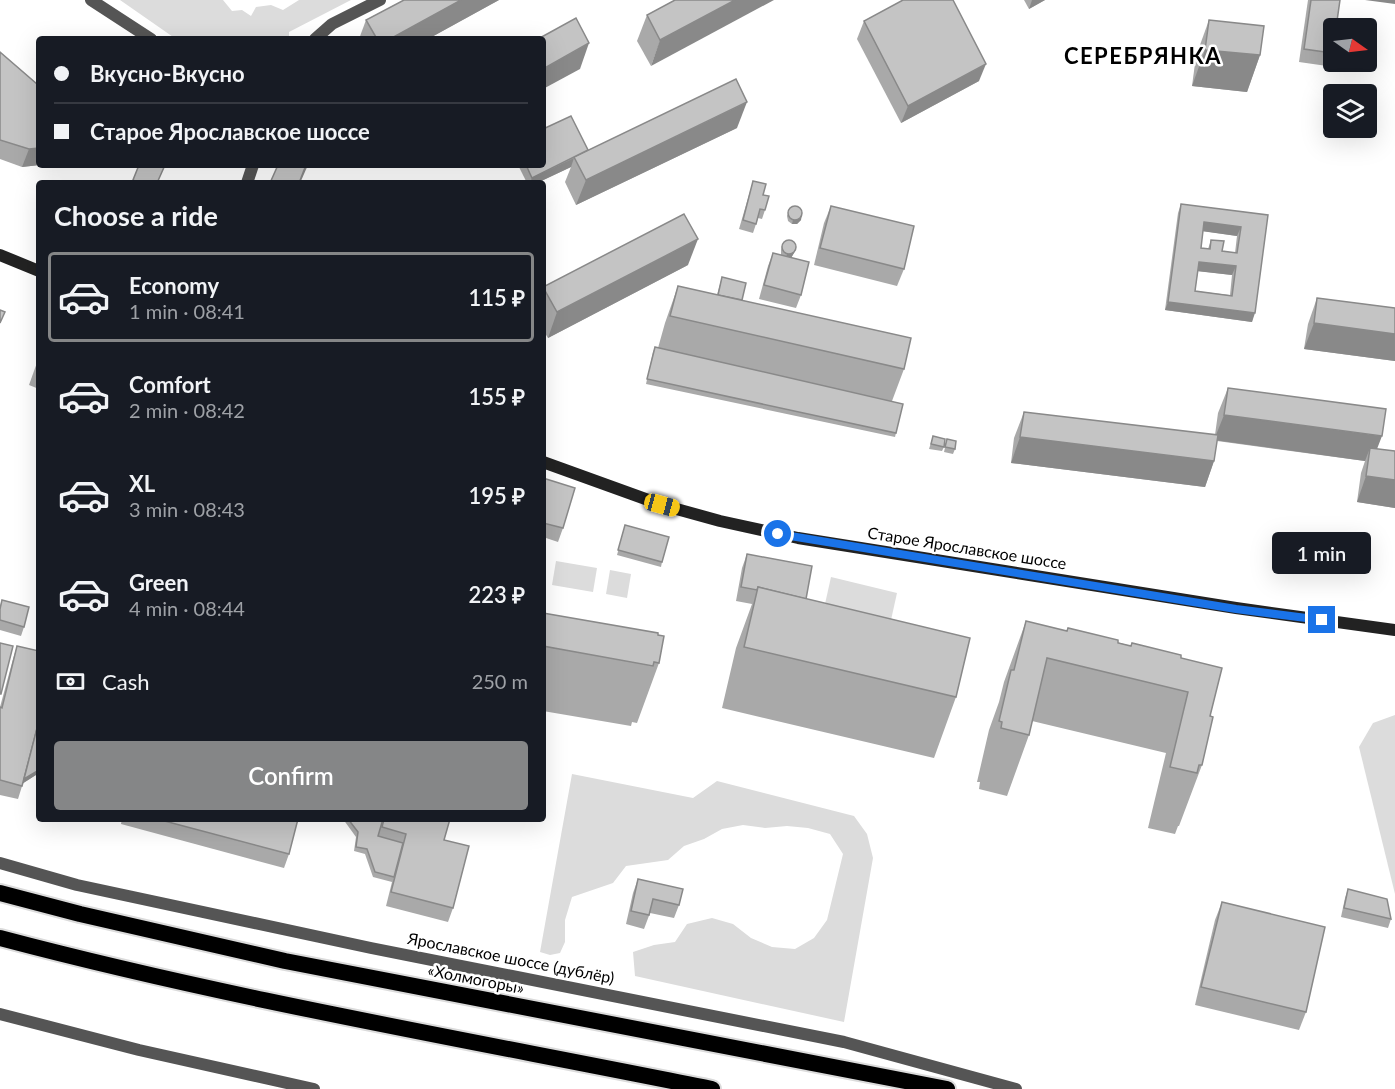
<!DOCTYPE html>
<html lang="en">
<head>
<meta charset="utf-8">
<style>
	body { margin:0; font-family:Lato,sans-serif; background:#20242c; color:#f1f3f6; height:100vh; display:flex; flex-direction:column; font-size:22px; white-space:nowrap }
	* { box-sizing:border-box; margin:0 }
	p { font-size:20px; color:#9ea1a6 }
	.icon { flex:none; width:33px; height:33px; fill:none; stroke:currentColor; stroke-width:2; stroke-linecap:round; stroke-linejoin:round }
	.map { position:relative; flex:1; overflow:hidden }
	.details { position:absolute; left:36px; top:180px; width:510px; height:642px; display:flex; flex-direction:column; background:#171b24; border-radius:6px; box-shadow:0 6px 24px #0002 }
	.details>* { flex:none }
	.guide { position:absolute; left:36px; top:36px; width:510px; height:132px; border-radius:6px; box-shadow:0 6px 24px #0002; display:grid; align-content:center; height:132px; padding:0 18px; background:#171b24 }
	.needle { width:39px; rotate:104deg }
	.fabs { position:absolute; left:1323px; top:18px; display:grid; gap:12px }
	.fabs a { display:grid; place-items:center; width:54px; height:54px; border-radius:6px; background:#171b24; box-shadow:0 6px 24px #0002; font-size:30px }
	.end { position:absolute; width:27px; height:27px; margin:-14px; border:8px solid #1a73e8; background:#fff; box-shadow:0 0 0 3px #fff }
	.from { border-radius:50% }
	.bubble { position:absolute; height:42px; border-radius:6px; background:#171b24; box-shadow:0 6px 24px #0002; font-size:20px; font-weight:600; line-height:42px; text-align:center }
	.car { position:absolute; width:18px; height:36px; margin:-18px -9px; border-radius:8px; box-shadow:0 0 4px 2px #0007; background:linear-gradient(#f5c518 24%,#345 0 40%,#f5c518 0 76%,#345 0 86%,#f5c518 0) }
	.guide b { display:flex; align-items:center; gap:21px; height:57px; font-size:22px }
	.guide b+b { border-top:2px solid #363941 }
	.guide i { width:15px; height:15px; background:#f1f3f6 }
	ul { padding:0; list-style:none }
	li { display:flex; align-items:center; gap:18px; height:90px; margin:0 12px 9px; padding:0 6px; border:3px solid transparent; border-radius:6px }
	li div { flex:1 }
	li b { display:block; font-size:22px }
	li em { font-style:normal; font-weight:600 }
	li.selected { border-color:#858687 }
	li>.icon { width:54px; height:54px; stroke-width:1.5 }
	h2 { padding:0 18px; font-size:27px; line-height:72px }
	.pay { display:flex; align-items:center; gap:15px; height:66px; padding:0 18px; font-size:22px }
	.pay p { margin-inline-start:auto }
	.cta { display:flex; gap:12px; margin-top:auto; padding:12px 18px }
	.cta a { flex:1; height:69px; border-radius:6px; background:#858687; color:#fff; font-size:24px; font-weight:600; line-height:69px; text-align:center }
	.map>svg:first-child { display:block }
	.green { fill:#dcdcdc }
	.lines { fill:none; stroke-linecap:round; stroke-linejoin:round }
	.trunk-casing { stroke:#dbdbdb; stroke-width:20 }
	.minor { stroke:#555; stroke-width:12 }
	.tertiary { stroke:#555; stroke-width:12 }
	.secondary { stroke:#222; stroke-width:12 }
	.trunk { stroke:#000; stroke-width:16 }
	.wall { fill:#a9a9a9; fill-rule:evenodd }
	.shaded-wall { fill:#898989 }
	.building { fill:#c4c4c4; stroke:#898989; stroke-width:1.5; fill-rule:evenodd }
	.route { stroke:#1a73e8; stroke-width:8 }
	.labels { text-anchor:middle; stroke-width:5; stroke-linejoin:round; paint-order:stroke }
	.street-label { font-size:16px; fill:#000; stroke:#fff }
	.district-label { font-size:22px; font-weight:bold; letter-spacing:1.5px; fill:#000; stroke:#fff }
</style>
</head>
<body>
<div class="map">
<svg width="1395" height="1089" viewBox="0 0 1395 1089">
	<rect width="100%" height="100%" fill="#fff"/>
	<g class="green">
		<path d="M120,0H223L232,11L242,10L251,16L256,7L271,5L283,10L299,0H351L289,32V39H176Z"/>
		<path d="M556,561L597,568L593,592L552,585Z"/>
		<path d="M610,570L631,574L627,598L606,594Z"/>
		<path d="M831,577L897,593L889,629L823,613Z"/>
		<path d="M1395,715V894L1359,747L1373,723Z"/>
		<path d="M572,774L693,798L717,781L854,816L867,834L873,858L844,1022L635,976L633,952L654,945L675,942L687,924L712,918L733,924L751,938L772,947L795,949L814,938L827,920L843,854L830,834L808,828L787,826L765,828L743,825L722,829L704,839L684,846L668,860L626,866L613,883L572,897L565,920V942L560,953L550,955L540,952Z"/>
	</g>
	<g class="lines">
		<defs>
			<g id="trunk">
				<path d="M0,893L80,914L285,961L947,1089"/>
				<path d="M0,938C234,1000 474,1041 712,1089"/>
			</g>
		</defs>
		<use href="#trunk" class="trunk-casing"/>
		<path class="minor" d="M91,0L151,39"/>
		<g class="tertiary">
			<path d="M315,39L332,24L380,0"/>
			<path d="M247,183L253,165"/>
			<path d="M0,863L77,885L371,948L844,1042L1016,1089"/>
			<path d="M0,1014L139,1050L314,1089"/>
		</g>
		<g class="secondary">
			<path d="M0,255L39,271"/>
			<path d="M543,462L662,505L720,521L798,538L1236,608L1395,630"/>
		</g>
		<use href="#trunk" class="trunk"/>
	</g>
	<g class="wall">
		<path d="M404,0H499L428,39H359L366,20Z"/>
		<path d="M675,0L651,66L637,41L647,15Z"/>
		<path d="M1024,0H1045L1029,9Z"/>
		<path d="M1308,0H1340L1332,53L1327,66L1299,62Z"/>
		<path d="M1209,20L1260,55L1247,92L1192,86L1196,56Z"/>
		<path d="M864,21L979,81L901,123L857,39Z"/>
		<path d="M0,52L37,84L39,165L22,167L0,159Z"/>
		<path d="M737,128L576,205L565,182L571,167L537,183H527L518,165H543L588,150Z"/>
		<path d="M753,181L765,210L762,219L758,218L753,233L739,229Z"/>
		<path d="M1181,204L1268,215L1252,322L1165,310L1178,213ZM1203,231L1237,236L1235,253L1222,251L1211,240L1208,249L1201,248ZM1198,271L1232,275L1230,295L1195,291Z"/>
		<path d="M831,206L904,269L897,286L814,265L824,223Z"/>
		<path d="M789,211L801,220L797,224H792L788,221L787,216Z"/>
		<path d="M782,245L794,253L791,258L801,295L796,308L759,299L768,266L773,253L781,255V250Z"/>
		<path d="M688,265L548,338L543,330V287Z"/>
		<path d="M722,277L742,300L904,369L892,401L896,433L895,437L646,384L653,352L655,347L658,348L665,323L678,286L717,295Z"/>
		<path d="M1317,298L1395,308V361L1304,349L1308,324Z"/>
		<path d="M39,357V389L29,385Z"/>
		<path d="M1228,388L1377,449L1395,451V508L1357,502L1361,473L1365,461L1217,441L1214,461L1205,487L1011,463L1014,438L1024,412L1215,435L1218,413Z"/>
		<path d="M933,436L944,447L942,451L929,449Z"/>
		<path d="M947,439L955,449L953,454L944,452Z"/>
		<path d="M543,478L563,528L558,542L543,537Z"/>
		<path d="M624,530L662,562L661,567L617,555Z"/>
		<path d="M747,554L806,599L956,697L934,758L722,708L736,648L752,604L736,601L742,568Z"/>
		<path d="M2,600L24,627L21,636L0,630V606Z"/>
		<path d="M543,613L659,663L637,723L632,722L631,726L543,711Z"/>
		<path d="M1026,621L1067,631L1068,628L1131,646L1132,643L1181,658L1210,716L1202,765L1179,826H1178L1175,834L1148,828L1166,753L1032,721L1029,735L1007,796L979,789L980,782H977L989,730L999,702L1004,682Z"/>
		<path d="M17,646L39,651V773L23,783L18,799L0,795V707L13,659Z"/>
		<path d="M122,819H298L289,854L284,868L121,824Z"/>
		<path d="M343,819H450L444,840L453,908L448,922L386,906L392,882L373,877L365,854L354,851L356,837Z"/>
		<path d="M638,879L679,905L674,918L650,913L644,929L626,924L633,893Z"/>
		<path d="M1348,889L1391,919L1388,928L1341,917L1345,898Z"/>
		<path d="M1222,902L1306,1012L1299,1030L1195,1005L1215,920Z"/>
	</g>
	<g class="shaded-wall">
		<path d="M461,0H499L428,39H390Z"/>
		<path d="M735,0H774L651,66L660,40Z"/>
		<path d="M1032,0H1045L1029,9Z"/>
		<path d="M1365,0H1395V4Z"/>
		<path d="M589,43L580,69L543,89V69Z"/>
		<path d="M1205,50L1260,55L1247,92L1192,86Z"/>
		<path d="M986,64L979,81L901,123L908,106Z"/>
		<path d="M747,102L737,128L576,205L586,180Z"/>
		<path d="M39,148V165H40L22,167L29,149Z"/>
		<path d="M574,158L571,167L537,183H530L532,178Z"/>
		<path d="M306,165H308L300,183H299Z"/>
		<path d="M802,215L801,220L797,224H792L793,220Z"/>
		<path d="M1204,222L1241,227L1237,236L1201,231Z"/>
		<path d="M698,239L688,265L548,338L557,312Z"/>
		<path d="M796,249L794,253L791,258H786L787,254Z"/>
		<path d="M1199,262L1236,266L1232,275L1196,271Z"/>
		<path d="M1168,302L1255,313L1252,322L1165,310Z"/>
		<path d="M1314,323L1395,334V361L1304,349Z"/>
		<path d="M1224,415L1382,436L1372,462L1370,448L1365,461L1214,440Z"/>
		<path d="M1020,437L1214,461L1205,487L1011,463Z"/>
		<path d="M1366,476L1395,480V508L1357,502Z"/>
		<path d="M39,770V773L22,784L23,779Z"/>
	</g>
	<g class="building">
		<path d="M404,0H461L390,39H377L366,20Z"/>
		<path d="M675,0H735L660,40L647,15Z"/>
		<path d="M903,0H953L986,64L908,106L864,21Z"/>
		<path d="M1311,0H1340L1336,28H1334V44L1332,53L1304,49Z"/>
		<path d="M576,18L589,43L543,69V39H538Z"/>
		<path d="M1209,20L1264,26L1260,55L1205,50Z"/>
		<path d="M0,52L37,84H39V148L29,149L0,140Z"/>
		<path d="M736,79L747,102L586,180L574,157Z"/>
		<path d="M571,116L588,150L532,178L526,165H543V129Z"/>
		<path d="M139,165H165L157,183H139L133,180Z"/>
		<path d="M278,165H306L299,183H270Z"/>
		<path d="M753,181L766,184L763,195L769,196L765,210L760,209L756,224L743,220Z"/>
		<path d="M1181,204L1268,215L1255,313L1168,302ZM1204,222L1241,227L1237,253L1222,251L1224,241L1211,240L1210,249L1201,248ZM1199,262L1236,266L1232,296L1195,291Z"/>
		<path d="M831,206L914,226L904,269L820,248Z"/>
		<circle cx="795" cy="213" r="7"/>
		<path d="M684,214L698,239L557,312L543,287Z"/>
		<circle cx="789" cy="247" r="7"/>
		<path d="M773,253L809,262L801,295L764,285Z"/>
		<path d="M722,277L746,283L742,300L718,295Z"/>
		<path d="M678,286L911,338L904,369L670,316Z"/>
		<path d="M1317,298L1395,308V334L1314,323Z"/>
		<path d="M0,310L5,312L0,323Z"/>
		<path d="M655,347L903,404L896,433L647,379Z"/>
		<path d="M1228,388L1386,409L1382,436L1224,415Z"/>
		<path d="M1024,412L1218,435L1214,461L1020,437Z"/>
		<path d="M933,436L945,439L944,447L931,444Z"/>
		<path d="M947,439L956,441L955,449L945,447Z"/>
		<path d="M1370,448L1395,451V480L1366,476Z"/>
		<path d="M543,478L575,488L563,528L543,523Z"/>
		<path d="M625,525L669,537L662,562L618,550Z"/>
		<path d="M747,554L812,566L806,599L758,587L757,590L741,587Z"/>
		<path d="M758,587L970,638L956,697L744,647Z"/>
		<path d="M2,600L29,607L24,627L0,620V609Z"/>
		<path d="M543,613L658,633V635L664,636L659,663L654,662L653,666L543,646Z"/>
		<path d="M1026,621L1067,631L1068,628L1118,640V643L1131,646L1132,643L1181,655V658L1222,668L1210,716L1213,717L1202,765H1199L1197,773L1170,767L1188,692L1047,658L1029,735L1001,728L1002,722L999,721L1011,670H1014Z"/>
		<path d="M0,643L13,646L1,694H0Z"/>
		<path d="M17,646L39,651V721L22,786L0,780V707L2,708Z"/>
		<path d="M37,728L39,729V770L24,779Z"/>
		<path d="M157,819H298L289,854Z"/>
		<path d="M348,819H383L378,836L403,843L394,877L375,872L367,849L356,847L358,832Z"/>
		<path d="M384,819H450L444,840L469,846L453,908L391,892L406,834L382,827Z"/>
		<path d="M638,879L683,889L679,905L653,899L649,915L631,911Z"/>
		<path d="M1348,889L1387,899L1391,919L1344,908Z"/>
		<path d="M1222,902L1325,927L1306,1012L1201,987Z"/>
	</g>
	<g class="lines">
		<path class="route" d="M778,534L1236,609L1322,620"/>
	</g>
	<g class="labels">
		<g class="street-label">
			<text transform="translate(967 548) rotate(9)" y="6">Старое Ярославское шоссе</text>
			<text transform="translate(511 958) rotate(11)" y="6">Ярославское шоссе (дублёр)</text>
			<text transform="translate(476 979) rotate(11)" y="6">«Холмогоры»</text>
		</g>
		<g class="district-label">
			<text x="1143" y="64">СЕРЕБРЯНКА</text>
		</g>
	</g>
</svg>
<div class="fabs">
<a><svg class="needle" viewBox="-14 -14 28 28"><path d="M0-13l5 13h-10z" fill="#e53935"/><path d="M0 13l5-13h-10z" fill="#9ea1a6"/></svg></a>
<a><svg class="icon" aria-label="layers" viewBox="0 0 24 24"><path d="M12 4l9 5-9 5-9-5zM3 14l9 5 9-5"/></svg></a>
</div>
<i class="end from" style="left:778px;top:534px"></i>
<i class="end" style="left:1322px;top:620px"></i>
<div class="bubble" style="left:1272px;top:532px;width:99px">1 min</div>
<i class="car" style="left:662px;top:505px;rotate:105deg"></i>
<div class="guide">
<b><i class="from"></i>Вкусно-Вкусно</b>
<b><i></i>Старое Ярославское шоссе</b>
</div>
<section class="details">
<h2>Choose a ride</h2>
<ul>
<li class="selected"><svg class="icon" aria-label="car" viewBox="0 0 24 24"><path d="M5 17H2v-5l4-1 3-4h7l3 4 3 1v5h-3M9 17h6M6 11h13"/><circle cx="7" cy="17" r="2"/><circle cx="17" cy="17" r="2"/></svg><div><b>Economy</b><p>1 min · 08:41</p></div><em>115 ₽</em></li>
<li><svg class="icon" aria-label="car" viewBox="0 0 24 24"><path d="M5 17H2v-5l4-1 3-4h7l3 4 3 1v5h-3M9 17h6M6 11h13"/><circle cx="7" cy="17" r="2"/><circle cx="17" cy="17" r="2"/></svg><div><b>Comfort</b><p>2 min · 08:42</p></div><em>155 ₽</em></li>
<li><svg class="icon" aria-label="car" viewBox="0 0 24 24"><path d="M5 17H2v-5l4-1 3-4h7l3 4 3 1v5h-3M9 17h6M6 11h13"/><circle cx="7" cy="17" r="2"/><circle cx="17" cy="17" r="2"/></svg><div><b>XL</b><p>3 min · 08:43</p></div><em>195 ₽</em></li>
<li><svg class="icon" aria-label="car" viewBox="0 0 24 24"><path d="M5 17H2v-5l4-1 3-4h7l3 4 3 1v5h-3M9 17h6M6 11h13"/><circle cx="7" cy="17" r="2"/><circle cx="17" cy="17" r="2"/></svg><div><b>Green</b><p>4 min · 08:44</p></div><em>223 ₽</em></li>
</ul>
<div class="pay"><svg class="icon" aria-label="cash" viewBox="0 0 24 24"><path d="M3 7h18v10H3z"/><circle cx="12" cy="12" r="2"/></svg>Cash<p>250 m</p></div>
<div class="cta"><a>Confirm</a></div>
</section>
</div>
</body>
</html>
